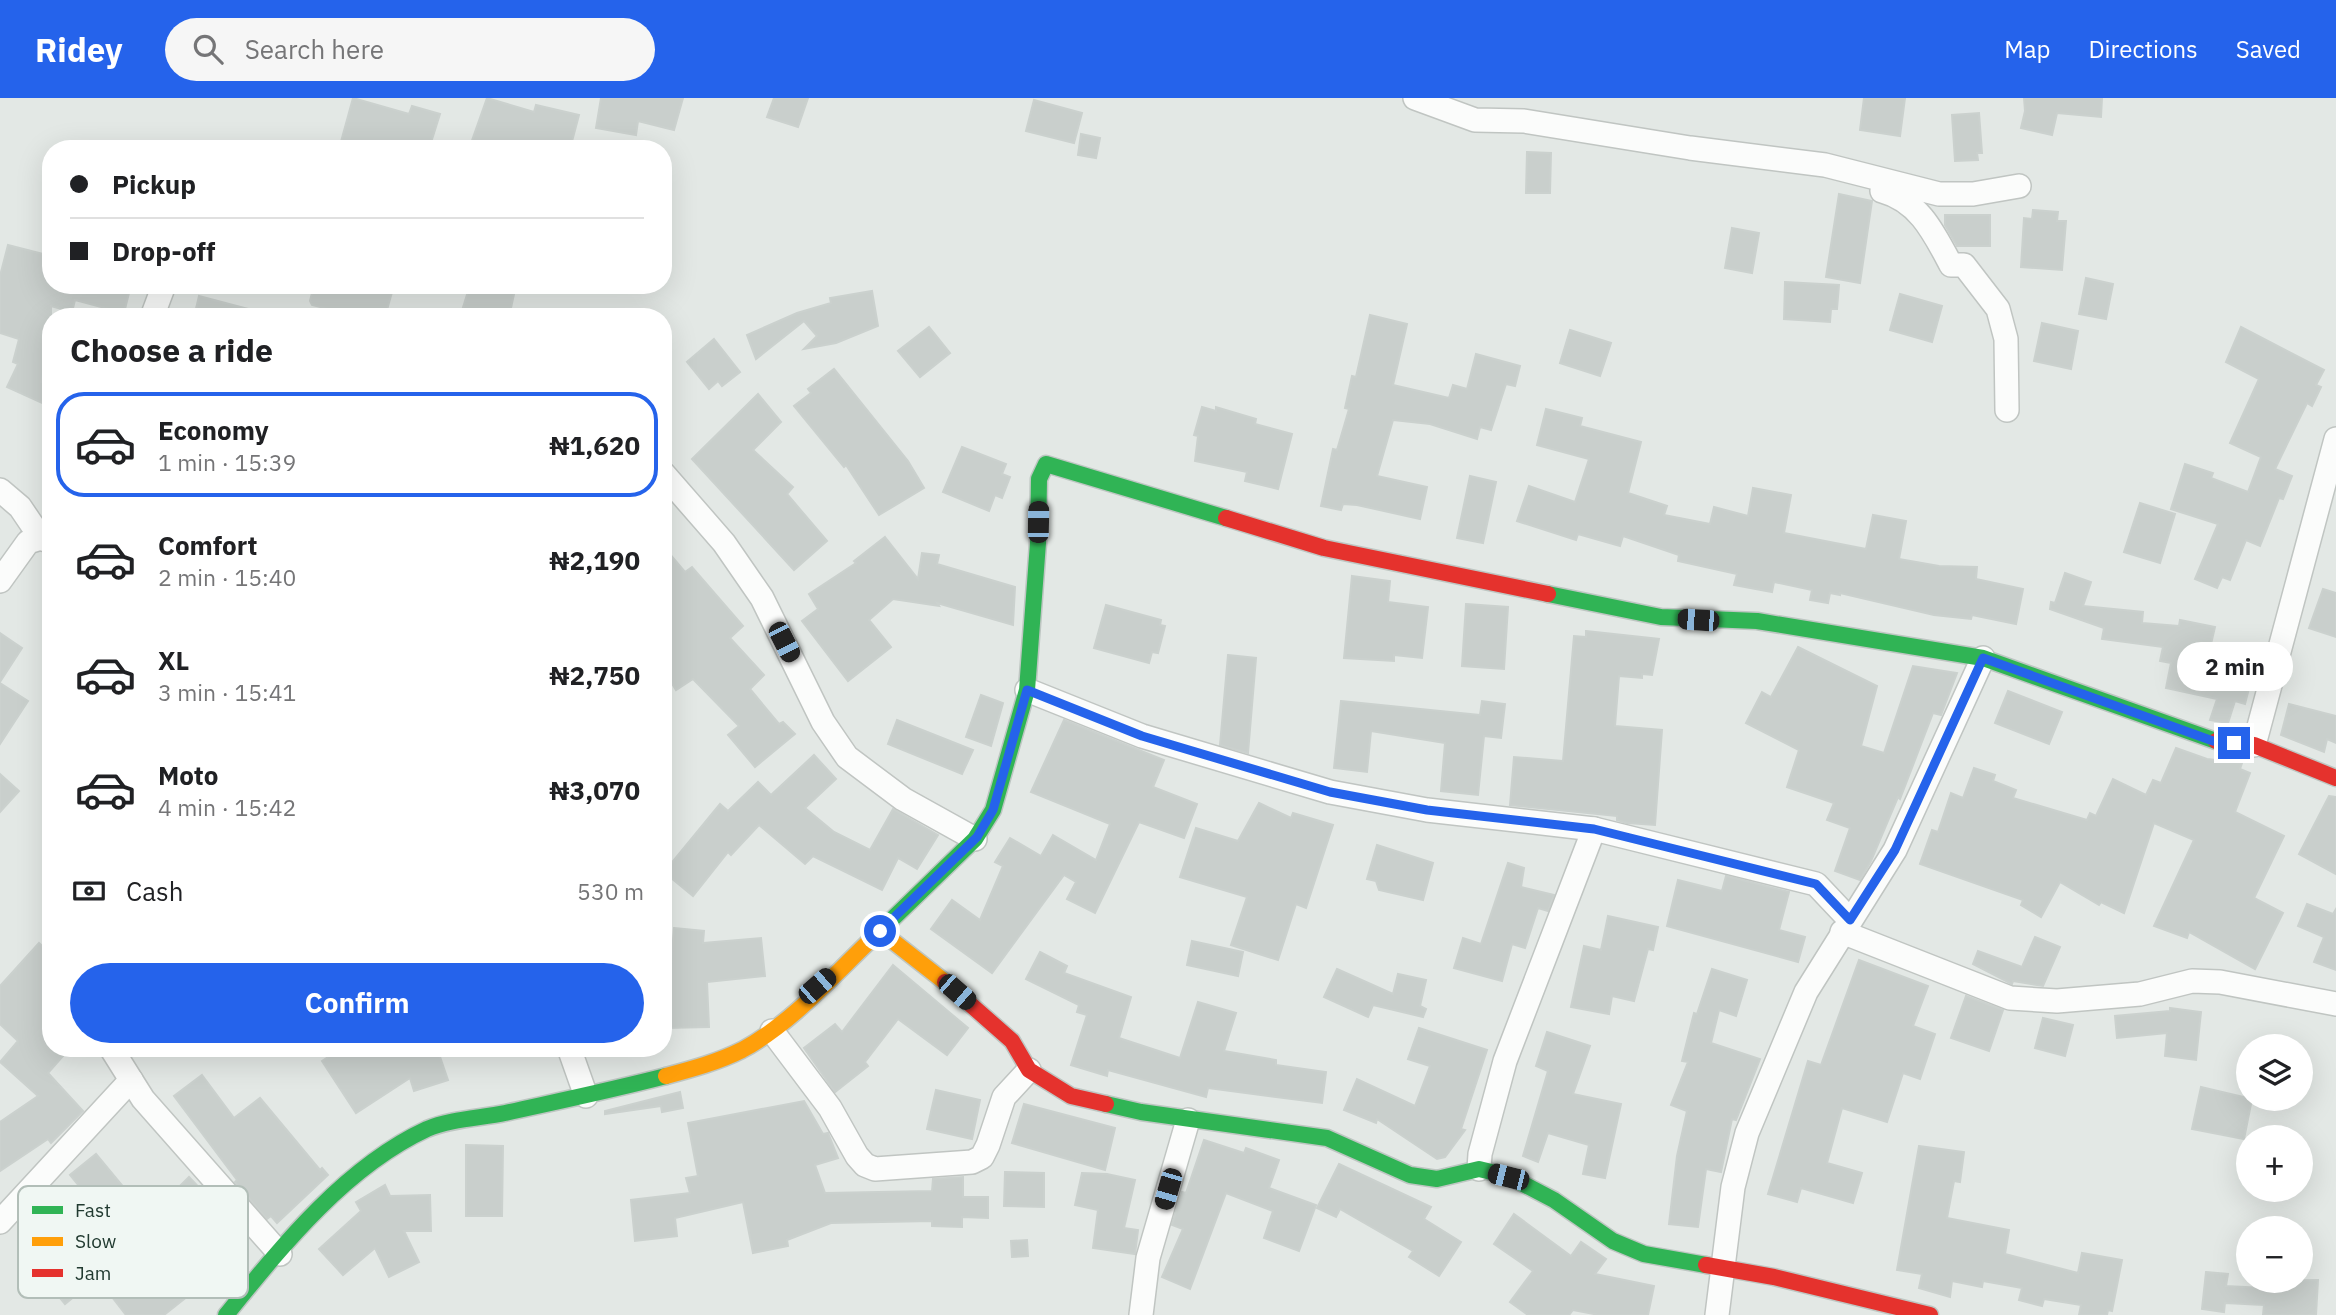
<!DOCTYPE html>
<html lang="en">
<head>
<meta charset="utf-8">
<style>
	body { margin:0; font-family:"IBM Plex Sans",sans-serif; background:#f6f6f6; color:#202124; height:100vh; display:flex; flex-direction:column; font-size:26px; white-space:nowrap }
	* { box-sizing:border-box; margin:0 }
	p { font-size:23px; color:#757577 }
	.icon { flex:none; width:38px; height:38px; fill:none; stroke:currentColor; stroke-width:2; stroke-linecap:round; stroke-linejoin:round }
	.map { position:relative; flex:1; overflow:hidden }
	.side { position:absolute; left:42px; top:210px; width:630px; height:749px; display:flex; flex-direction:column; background:#fff; border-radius:28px; box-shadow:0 7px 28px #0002 }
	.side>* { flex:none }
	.banner { position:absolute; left:42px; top:42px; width:630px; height:154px; border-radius:28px; box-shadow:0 7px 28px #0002; display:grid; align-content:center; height:154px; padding:0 28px; background:#fff }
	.tools { position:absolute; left:2236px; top:936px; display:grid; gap:14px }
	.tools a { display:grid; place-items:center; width:77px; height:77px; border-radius:50%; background:#fff; box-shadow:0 7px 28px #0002; font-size:35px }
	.end { position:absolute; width:32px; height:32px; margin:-16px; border:9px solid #2563eb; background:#fff; box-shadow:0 0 0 4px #fff }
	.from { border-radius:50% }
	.bubble { position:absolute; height:49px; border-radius:24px; background:#fff; box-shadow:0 7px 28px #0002; font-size:23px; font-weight:800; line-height:49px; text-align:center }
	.car { position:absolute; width:21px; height:42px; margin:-21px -10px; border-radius:9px; box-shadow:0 0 5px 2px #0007; background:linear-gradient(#222 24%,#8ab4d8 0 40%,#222 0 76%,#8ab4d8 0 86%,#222 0) }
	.banner b { display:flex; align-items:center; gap:24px; height:66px; font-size:26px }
	.banner b+b { border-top:2px solid #e0e0e0 }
	.banner i { width:18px; height:18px; background:#202124 }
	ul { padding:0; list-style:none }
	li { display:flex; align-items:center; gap:21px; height:105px; margin:0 14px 10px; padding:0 14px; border:4px solid transparent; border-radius:28px }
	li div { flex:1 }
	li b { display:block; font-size:26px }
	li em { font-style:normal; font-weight:800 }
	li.selected { border-color:#2563eb }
	li>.icon { width:63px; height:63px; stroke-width:1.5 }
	h2 { padding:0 28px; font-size:32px; line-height:84px }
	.pay { display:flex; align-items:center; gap:18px; height:77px; padding:0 28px; font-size:26px }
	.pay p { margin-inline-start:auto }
	.button { display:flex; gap:14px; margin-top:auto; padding:14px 28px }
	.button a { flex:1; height:80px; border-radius:42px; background:#2563eb; color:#fff; font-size:28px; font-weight:800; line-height:80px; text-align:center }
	header { display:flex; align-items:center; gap:42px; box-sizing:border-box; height:98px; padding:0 35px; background:#2563eb; color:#fff }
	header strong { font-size:33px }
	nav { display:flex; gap:38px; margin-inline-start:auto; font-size:24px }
	.search { width:490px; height:63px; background:#f6f6f6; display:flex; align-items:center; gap:18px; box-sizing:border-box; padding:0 24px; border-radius:38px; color:#757577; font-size:26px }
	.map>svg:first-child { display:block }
	.building { fill:#c9cfcc; stroke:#cbd1ce; stroke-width:2 }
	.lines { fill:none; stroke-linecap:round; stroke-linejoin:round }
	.street-casing { stroke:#c0c5c2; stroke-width:26 }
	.fast-casing { stroke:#bec6c2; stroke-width:19 }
	.slow-casing { stroke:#bec6c2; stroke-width:19 }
	.jam-casing { stroke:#bec6c2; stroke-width:19 }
	.street { stroke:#fbfcfb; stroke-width:23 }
	.fast { stroke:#30b455; stroke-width:16 }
	.slow { stroke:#ff9f0a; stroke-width:16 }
	.jam { stroke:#e5322d; stroke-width:16 }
	.route { stroke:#2563eb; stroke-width:9 }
	.key { fill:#f0f7f3; stroke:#b2beb8; stroke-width:2 }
	.key-label { font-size:19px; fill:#213a30 }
</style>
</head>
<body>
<header>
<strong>Ridey</strong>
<div class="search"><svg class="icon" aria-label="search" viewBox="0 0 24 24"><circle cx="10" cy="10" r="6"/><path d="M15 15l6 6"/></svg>Search here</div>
<nav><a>Map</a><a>Directions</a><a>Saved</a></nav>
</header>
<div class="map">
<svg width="2336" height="1217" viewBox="0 0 2336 1217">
	<rect width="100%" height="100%" fill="#e3e8e5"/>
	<g class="building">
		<path d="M353,0L409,16L412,8L440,16L429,51H339Z"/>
		<path d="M487,0L534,14L536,7L579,17L570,51H469Z"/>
		<path d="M601,0H683L674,32L638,23L636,37L596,30Z"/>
		<path d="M774,0H808L798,29L767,19Z"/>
		<path d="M1864,0H1905L1900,38L1860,32Z"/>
		<path d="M2024,0H2102L2101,19L2057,15L2052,37L2021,30L2025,13Z"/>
		<path d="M1034,2L1082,15L1074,45L1026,33Z"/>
		<path d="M1979,15L1982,55H1977L1978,62L1955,63L1952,17Z"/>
		<path d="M1081,36L1100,40L1096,60L1078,57Z"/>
		<path d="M1527,54L1551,55L1550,95H1526Z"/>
		<path d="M1839,96L1872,103L1860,185L1826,179Z"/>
		<path d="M2033,112L2058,114L2057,123H2066L2062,172L2021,169L2024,120L2032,121Z"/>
		<path d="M1945,117H1990V148H1957L1945,127Z"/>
		<path d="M1732,130L1759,135L1752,175L1725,170Z"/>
		<path d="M8,147L51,158V187H131L124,215L75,202L72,214L51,208V247L41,284L51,289V309L7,289L18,266L13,264L19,241L0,235V178Z"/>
		<path d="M2086,180L2113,186L2106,221L2079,216Z"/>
		<path d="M1785,184L1839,187L1837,211H1831L1830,224L1784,221Z"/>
		<path d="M314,187H394L385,219H360L312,207L310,203Z"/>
		<path d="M470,187H516L509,219H460Z"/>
		<path d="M872,193L878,228L836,245L804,251L817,238L804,223L756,261L747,237L797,215L831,205L830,200Z"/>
		<path d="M1900,196L1942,208L1932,244L1890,232Z"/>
		<path d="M199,198L256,213V219H194Z"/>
		<path d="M1370,217L1407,226L1393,287L1449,300L1453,287L1467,291L1476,256L1520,268L1515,288L1506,286L1491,332L1480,329L1477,341L1430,326L1393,322L1377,378L1427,389L1420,421L1357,407L1343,406L1341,412L1321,408L1333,351L1337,352L1349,311L1345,310L1352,278L1356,279Z"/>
		<path d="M2042,225L2078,233L2071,271L2034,263Z"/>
		<path d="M929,229L950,255L920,279L898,253Z"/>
		<path d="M2241,229L2324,272L2316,287L2321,289L2312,308L2307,305L2275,371L2292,378L2283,401L2279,400L2260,448L2246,442L2230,482L2222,479L2217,490L2195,481L2218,426L2171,411L2185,366L2213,375L2211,380L2248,394L2261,359L2230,345L2259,281L2226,264Z"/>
		<path d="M1570,232L1611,245L1600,278L1560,265Z"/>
		<path d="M714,241L740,274L722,288L718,283L709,291L687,264Z"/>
		<path d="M834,271L908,363L924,390L879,417L846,367L844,369L794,308L811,295L808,291Z"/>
		<path d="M758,296L781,324L753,352L793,389L787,396L827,443L794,472L692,361Z"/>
		<path d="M1202,309L1216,313V309L1256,321L1255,326L1292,336L1278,391L1245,383L1247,374L1195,363L1198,338L1194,337Z"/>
		<path d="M1546,311L1582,320L1580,328L1641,344L1628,395L1667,408L1664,417L1710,426L1714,409L1748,418L1753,390L1791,397L1784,435L1866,451L1873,417L1906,423L1899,461L1939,468L1977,469L1976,481L2023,491L2016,526L1972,517L1971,521L1934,517L1840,495V497L1830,495L1828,505L1810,502L1812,492L1774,484L1772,494L1734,487L1737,476L1678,463L1679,457L1623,438L1620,448L1578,436L1576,442L1517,423L1529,388L1575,404L1589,361L1537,347Z"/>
		<path d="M962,349L1006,366L1002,376L1010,379L1002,400L995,397L989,413L943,394Z"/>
		<path d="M1470,378L1496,384L1483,445L1457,440Z"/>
		<path d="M2140,405L2175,416L2160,465L2124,454Z"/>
		<path d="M885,439L918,481L922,455L939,457L937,466L1015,489L1013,527L937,505L939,508L893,501L869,522L891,549L848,583L802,523L818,511L809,496L856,465L854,463Z"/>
		<path d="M663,448L685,474L692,469L743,528L730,540L764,577L750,591L779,626L783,624L795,636L755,669L728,637L739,628L693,581L676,592L671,584L663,588Z"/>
		<path d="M2065,475L2091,484L2083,508L2143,514L2142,525L2179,528L2180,522L2215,529L2211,546L2257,559L2245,606L2235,603L2228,625L2210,622L2217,601L2166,590L2171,565L2160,563L2163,549L2102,541L2104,530L2050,511L2051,504L2055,505Z"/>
		<path d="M1352,478L1390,483L1388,504L1428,509L1422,560L1394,557V563L1344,560Z"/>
		<path d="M2323,491L2336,495V539L2309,530Z"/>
		<path d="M1466,506L1508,509L1504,571L1462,568Z"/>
		<path d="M1106,507L1161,522L1160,527L1165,528L1158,555L1152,554L1149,565L1094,550Z"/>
		<path d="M1586,533L1659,541L1652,577L1642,576V580L1619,578L1615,628L1662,632L1655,727L1627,725L1617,722V718L1510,707L1514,659L1563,663L1574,538L1586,539Z"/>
		<path d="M0,535L22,550L0,584Z"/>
		<path d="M1798,549L1877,588L1861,648L1884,655L1913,568L1957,575L1941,617L1933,615L1900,701L1898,699L1871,763L1860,782L1835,773L1850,730L1827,722L1834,705L1787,689L1799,652L1746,625L1762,594L1771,599Z"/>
		<path d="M1228,557L1256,560L1248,655L1220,647Z"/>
		<path d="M0,585L28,603L0,646Z"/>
		<path d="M2008,593L2062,614L2049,646L1995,625Z"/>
		<path d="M981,597L1003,605L991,648L966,639Z"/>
		<path d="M1341,603L1480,617L1482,603L1505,606L1501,640L1484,638L1478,697L1441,693L1445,645L1371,633L1367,674L1334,670Z"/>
		<path d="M2289,606L2336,618V645L2327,641L2324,654L2281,637Z"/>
		<path d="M897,622L973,652L962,676L888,646Z"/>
		<path d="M1064,622L1164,662L1153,689L1197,706L1184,740L1139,724L1095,815L1067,801L1076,784L1064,777L992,875L931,831L952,802L980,822L1003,768L995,764L1010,740L1041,758L1053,737L1096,762L1110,726L1031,694Z"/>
		<path d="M2176,650L2207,661L2242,665L2240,671L2250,675L2235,714L2284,738L2254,800L2283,815L2255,871L2189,834L2187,840L2154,828L2194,742L2154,725L2124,815L2101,804L2099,807L2060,784L2041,819L2021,807L2023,802L1920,766L1932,732L1938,734L1951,695L1963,700L1974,670L1995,677L1993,683L2016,692L2013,700L2087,722L2090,715L2096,718L2113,681L2146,697L2153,682L2161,685Z"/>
		<path d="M814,657L836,681L805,710L834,734L870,752L893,711L938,737L917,771L898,760L882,792L813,758L805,766L759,727L731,757L728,754L693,798L664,774L720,706L728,713L758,684L771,697Z"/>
		<path d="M0,676L19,693L0,714Z"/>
		<path d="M2329,698L2336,699V776L2299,756Z"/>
		<path d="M1259,705L1291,720L1293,715L1333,727L1306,810L1296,806L1278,862L1231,847L1247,799L1180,779L1196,730L1238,743Z"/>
		<path d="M1377,747L1433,765L1423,802L1379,792L1376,783L1367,781Z"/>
		<path d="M1508,765L1524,770L1521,789L1554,797L1548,813L1538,810L1525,850L1512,846L1502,883L1454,870L1463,840L1481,846Z"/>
		<path d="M1726,778L1789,794L1779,832L1805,839L1798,864L1667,828L1678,782L1722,793Z"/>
		<path d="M2307,806L2333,816L2336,811V872L2314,864L2324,839L2298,828Z"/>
		<path d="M1608,818L1658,829L1653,852L1648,851L1634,903L1612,898L1609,916L1571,909L1584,848L1601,852Z"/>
		<path d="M674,830L704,833L703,845L761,840L765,878L707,884L709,929L666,930L664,891L669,890Z"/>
		<path d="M2035,839L2060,849L2043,888L2013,883L2012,886L1973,866L1978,853L2022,869Z"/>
		<path d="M1192,843L1243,854L1238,878L1187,867Z"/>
		<path d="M39,845L51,856V950H70L48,975L83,1013L51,1045L48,1041L0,1073V1024L38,998L0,964L18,943L0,926V888Z"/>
		<path d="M1040,854L1067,868L1064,875L1131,899L1119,940L1180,960L1198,904L1236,915L1224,953L1276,962V967L1326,974L1322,1005L1208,990L1206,999L1108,972L1107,978L1071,967L1087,917L1077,914L1079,907L1026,881Z"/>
		<path d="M1859,862L1928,888L1913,928L1935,936L1920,981L1903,975L1887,1024L1842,1010L1827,1065L1862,1075L1853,1105L1801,1090L1797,1104L1768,1096L1808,963L1821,967Z"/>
		<path d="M893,867L968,930L947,957L898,921L865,964L868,968L835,994L804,950L835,926L842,934Z"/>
		<path d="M1337,871L1393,896L1398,876L1426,882L1420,908L1426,911L1423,919L1373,907L1368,919L1324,899Z"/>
		<path d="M1712,871L1747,882L1736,918L1719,912L1711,945L1760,961L1736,1022L1732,1021L1721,1074L1706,1071L1698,1129L1669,1126L1677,1058L1687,1013L1671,1007L1688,964L1682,963L1694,915L1697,916Z"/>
		<path d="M1966,898L2003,912L1989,953L1951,940Z"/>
		<path d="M2170,910L2201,914L2196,962L2165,958L2167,935L2117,940L2115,918L2170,913Z"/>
		<path d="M2043,920L2073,927L2065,958L2035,950Z"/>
		<path d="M1419,930L1487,952L1461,1031L1465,1032L1445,1059L1437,1061L1377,1021L1376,1025L1344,1012L1357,981L1415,1008L1430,968L1408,961Z"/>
		<path d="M1547,934L1590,948L1573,996L1621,1006L1605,1080L1583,1076L1589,1047L1548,1035L1538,1064L1523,1058L1548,973L1536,968Z"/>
		<path d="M342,950H437L448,982L414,993L410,980L356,1015L322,963Z"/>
		<path d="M202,977L234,1020L260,1000L320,1072L322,1070L328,1077L277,1125L271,1118L267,1121L235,1084L237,1082L174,998Z"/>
		<path d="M2201,989L2252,1001L2244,1041L2192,1031Z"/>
		<path d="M936,992L980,1002L972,1041L927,1031Z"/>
		<path d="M680,994L683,1010L662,1014L661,1008L605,1016V1013Z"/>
		<path d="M804,1003L823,1036L828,1035L838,1060L815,1067L825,1095L932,1093L933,1081L963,1079V1099H988V1120L962,1119V1129L932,1128V1123L831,1125L787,1142L788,1148L753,1155L743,1104L675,1120L677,1138L635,1143L631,1102L690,1095L686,1080L698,1078L688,1025Z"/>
		<path d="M1024,1006L1115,1030L1105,1072L1012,1045Z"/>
		<path d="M1204,1042L1244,1055L1246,1050L1279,1062L1269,1090L1316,1107L1299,1153L1264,1140L1273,1113L1226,1095L1190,1191L1162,1179L1183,1131L1172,1127L1182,1094L1186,1095Z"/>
		<path d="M466,1047L503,1048L502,1118H466Z"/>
		<path d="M1919,1048L1964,1054L1960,1084L1954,1083L1947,1120L2009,1132L2005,1156L2078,1175L2082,1155L2122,1162L2112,1213L2108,1212L2107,1217H2079L2081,1207L2044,1201L2042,1208L2019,1202L2022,1190L1983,1183L1982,1189L1952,1183L1950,1199L1919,1190L1922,1176L1897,1172Z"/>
		<path d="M96,1056L144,1114L158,1103L161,1107L189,1079L245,1138L196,1177L203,1186L164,1217H126L105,1190L93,1198L87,1188L65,1206L42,1178L111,1127L70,1077Z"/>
		<path d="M1339,1066L1431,1109L1424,1121L1461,1144L1439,1178L1409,1159L1413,1153L1340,1111L1336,1119L1317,1110Z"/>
		<path d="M1005,1074L1044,1075V1109L1004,1108Z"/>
		<path d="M1082,1075L1107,1076L1135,1082L1124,1130L1138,1132L1135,1156L1093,1150L1098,1112L1075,1107Z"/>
		<path d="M385,1087L390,1098L430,1097L431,1133H404L419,1164L389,1179L375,1150L343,1177L319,1151L361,1113L356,1104Z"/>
		<path d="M1514,1116L1571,1158L1581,1144L1606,1161L1595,1176L1654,1188L1648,1217H1599L1573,1212L1569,1217H1528L1510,1204L1533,1173L1494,1146Z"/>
		<path d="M1027,1142L1028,1158L1012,1159L1011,1143Z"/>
		<path d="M2206,1174L2228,1176L2226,1188L2264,1190L2265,1183L2318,1182L2316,1217H2263L2264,1207L2225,1205L2224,1214L2202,1211Z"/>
	</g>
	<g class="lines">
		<defs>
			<g id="street">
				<path d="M1415,0L1475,22L1524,23L1690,50L1825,67L1939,96H1973L2019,88"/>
				<path d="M1882,93C1919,103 1934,135 1951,167H1964L1998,211L2006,241L2007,312"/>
				<path d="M152,219L164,187"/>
				<path d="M663,375L724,445L762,500L823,624L847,659L903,701L975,741"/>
				<path d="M0,392L20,409L41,440L51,444"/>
				<path d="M0,483L28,444L41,440"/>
				<path d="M1027,592L1142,638L1330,694L1427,712L1594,731L1816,786L1850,822"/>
				<path d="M2254,647L2336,341"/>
				<path d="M1842,834L2010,900L2057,903L2140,896L2192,883L2220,884L2336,906"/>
				<path d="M772,933L830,1010L857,1058L865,1067L875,1071L972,1064L982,1059L988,1047L1004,999L1029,972"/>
				<path d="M111,950L143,1001L280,1156"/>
				<path d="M569,950L586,998"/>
				<path d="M1479,1071L1480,1056L1505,963L1594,731"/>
				<path d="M0,1124L131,982"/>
				<path d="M1141,1217L1148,1160L1188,1022"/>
				<path d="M1717,1217L1733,1089L1747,1035L1806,894L1895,752L1983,560"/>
			</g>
			<g id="fast">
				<path d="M1548,496L1661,519L1757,523L1983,560L2216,643"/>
				<path d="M880,833L975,741L993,712L1027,592L1038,445L1039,381L1046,366L1226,420"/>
				<path d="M1106,1006L1141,1014L1327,1040L1410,1077L1437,1081L1479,1071L1508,1078L1554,1102L1613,1143L1644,1156L1706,1167"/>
				<path d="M226,1217C282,1148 345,1069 427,1031C450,1021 481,1020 505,1015C559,1003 612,992 666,978"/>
			</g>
			<path id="slow" d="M666,978C692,971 718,964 742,952C794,924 837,873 880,833L945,884"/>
			<g id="jam">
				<path d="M1226,420L1324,450L1548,496"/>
				<path d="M2216,643L2254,647L2336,680"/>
				<path d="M945,884L1012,943L1029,972L1071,998L1106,1006"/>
				<path d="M1706,1167L1774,1179L1930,1217"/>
			</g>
		</defs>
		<use href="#street" class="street-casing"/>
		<use href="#fast" class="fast-casing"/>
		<use href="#slow" class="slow-casing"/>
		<use href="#jam" class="jam-casing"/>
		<use href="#street" class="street"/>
		<use href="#fast" class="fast"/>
		<use href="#slow" class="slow"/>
		<use href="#jam" class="jam"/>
	</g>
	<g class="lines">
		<path class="route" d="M880,833L977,739L993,712L1027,592L1142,638L1330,694L1427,712L1594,731L1816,786L1850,822L1895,752L1983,560L2213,643L2234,645"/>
	</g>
	<rect x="18" y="1088" width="230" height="112" rx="10" class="key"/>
	<rect x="32" y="1108" width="31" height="8" fill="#30b455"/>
	<rect x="32" y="1139" width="31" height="9" fill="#ff9f0a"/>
	<rect x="32" y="1171" width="31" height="8" fill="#e5322d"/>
	<g class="key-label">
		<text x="75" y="1119">Fast</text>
		<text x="75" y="1150">Slow</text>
		<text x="75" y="1182">Jam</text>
	</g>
</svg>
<div class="tools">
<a><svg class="icon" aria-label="layers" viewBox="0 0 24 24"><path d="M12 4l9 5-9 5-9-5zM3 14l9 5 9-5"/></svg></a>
<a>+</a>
<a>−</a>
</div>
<i class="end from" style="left:880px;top:833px"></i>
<i class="end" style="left:2234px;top:645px"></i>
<div class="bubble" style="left:2177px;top:544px;width:116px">2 min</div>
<i class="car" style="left:1038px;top:424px;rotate:1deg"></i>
<i class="car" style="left:1698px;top:522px;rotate:274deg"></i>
<i class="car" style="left:784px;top:544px;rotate:153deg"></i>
<i class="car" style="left:817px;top:888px;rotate:49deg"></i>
<i class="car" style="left:957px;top:894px;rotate:131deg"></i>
<i class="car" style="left:1508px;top:1079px;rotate:284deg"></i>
<i class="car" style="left:1168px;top:1091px;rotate:196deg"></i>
<div class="banner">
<b><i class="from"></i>Pickup</b>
<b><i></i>Drop-off</b>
</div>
<section class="side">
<h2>Choose a ride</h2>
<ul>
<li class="selected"><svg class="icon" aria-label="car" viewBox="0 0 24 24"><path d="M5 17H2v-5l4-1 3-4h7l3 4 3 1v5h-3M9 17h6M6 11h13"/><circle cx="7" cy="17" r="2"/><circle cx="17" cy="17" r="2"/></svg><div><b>Economy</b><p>1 min · 15:39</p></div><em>₦1,620</em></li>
<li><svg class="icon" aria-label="car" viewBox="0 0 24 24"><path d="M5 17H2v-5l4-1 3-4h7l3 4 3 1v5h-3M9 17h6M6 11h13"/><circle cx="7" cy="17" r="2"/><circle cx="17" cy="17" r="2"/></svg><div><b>Comfort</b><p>2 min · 15:40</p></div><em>₦2,190</em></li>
<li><svg class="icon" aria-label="car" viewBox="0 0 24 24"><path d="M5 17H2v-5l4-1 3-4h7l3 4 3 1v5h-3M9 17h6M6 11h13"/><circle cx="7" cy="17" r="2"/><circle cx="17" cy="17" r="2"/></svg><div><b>XL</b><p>3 min · 15:41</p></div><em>₦2,750</em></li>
<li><svg class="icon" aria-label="car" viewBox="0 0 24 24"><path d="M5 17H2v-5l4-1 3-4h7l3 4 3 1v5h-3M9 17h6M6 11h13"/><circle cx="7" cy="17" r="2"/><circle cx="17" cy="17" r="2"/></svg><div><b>Moto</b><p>4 min · 15:42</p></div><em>₦3,070</em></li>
</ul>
<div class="pay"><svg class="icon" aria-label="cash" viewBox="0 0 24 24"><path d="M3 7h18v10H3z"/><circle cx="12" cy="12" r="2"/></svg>Cash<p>530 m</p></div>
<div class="button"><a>Confirm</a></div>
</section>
</div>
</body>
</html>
